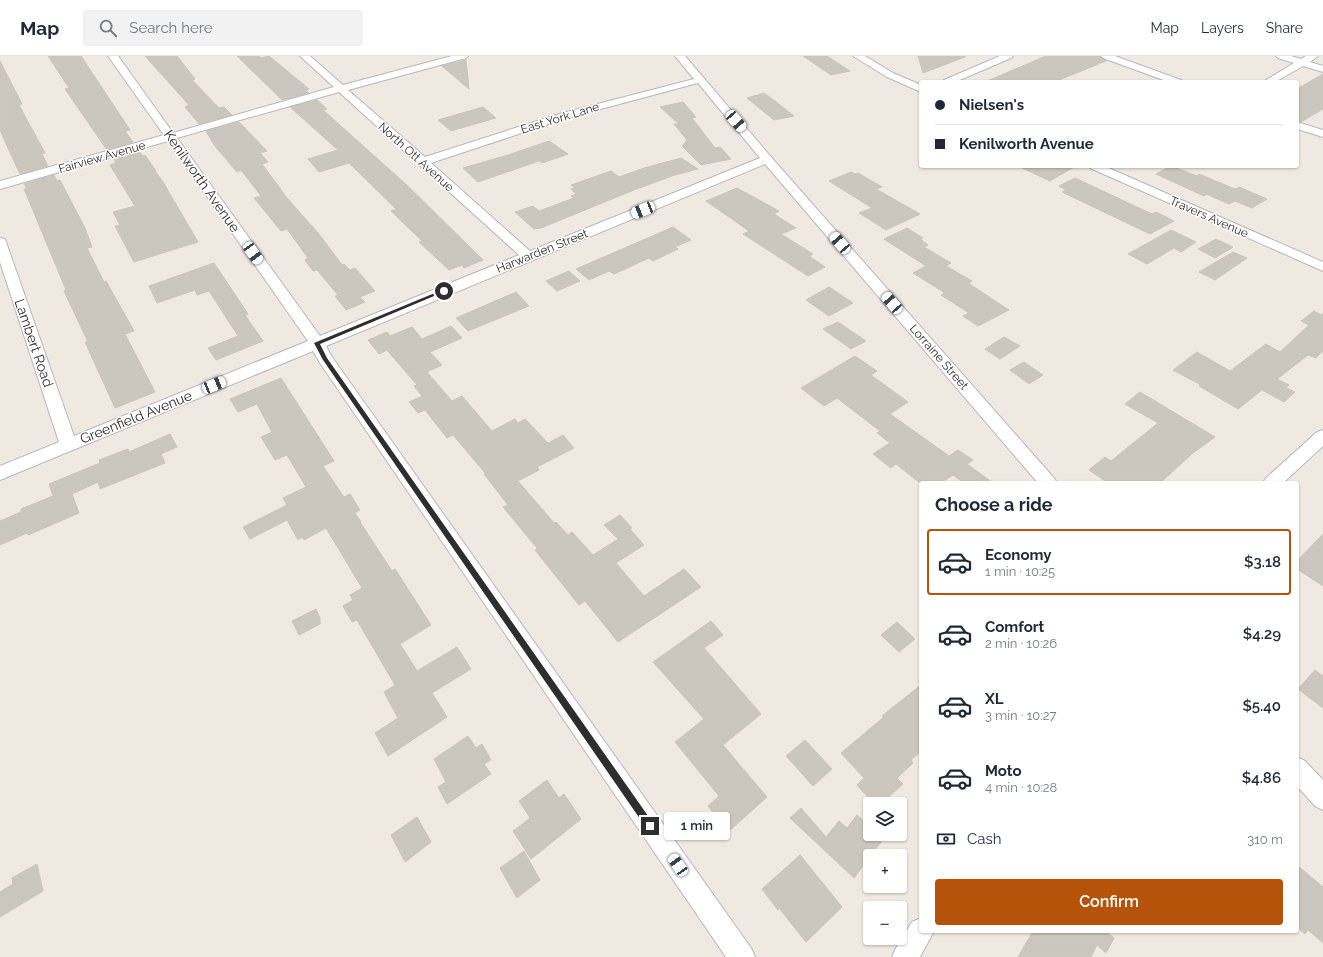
<!DOCTYPE html>
<html lang="en">
<head>
<meta charset="utf-8">
<style>
	body { margin:0; font-family:Raleway,sans-serif; background:#f2f2f3; color:#1f2937; height:100vh; display:flex; flex-direction:column; font-size:15px; white-space:nowrap }
	* { box-sizing:border-box; margin:0 }
	p { font-size:13px; color:#747a83 }
	.icon { flex:none; width:22px; height:22px; fill:none; stroke:currentColor; stroke-width:2; stroke-linecap:round; stroke-linejoin:round }
	.map { position:relative; flex:1; overflow:hidden }
	.panel { position:absolute; left:919px; top:425px; width:380px; height:452px; display:flex; flex-direction:column; background:#fff; border-radius:4px; box-shadow:0 1px 3px #0004 }
	.panel>* { flex:none }
	.top-card { position:absolute; left:919px; top:24px; width:380px; height:88px; border-radius:4px; box-shadow:0 1px 3px #0004; display:grid; align-content:center; height:88px; padding:0 16px; background:#fff }
	.buttons { position:absolute; left:863px; top:741px; display:grid; gap:8px }
	.buttons a { display:grid; place-items:center; width:44px; height:44px; border-radius:4px; background:#fff; box-shadow:0 1px 3px #0004; font-size:20px }
	.end { position:absolute; width:18px; height:18px; margin:-9px; border:5px solid #2e2e2e; background:#fff; box-shadow:0 0 0 2px #fff }
	.from { border-radius:50% }
	.bubble { position:absolute; height:28px; border-radius:4px; background:#fff; box-shadow:0 1px 3px #0004; font-size:13px; font-weight:600; line-height:28px; text-align:center }
	.car { position:absolute; width:12px; height:24px; margin:-12px -6px; border-radius:5px; box-shadow:0 0 3px 1px #0007; background:linear-gradient(#fff 24%,#345 0 40%,#fff 0 76%,#345 0 86%,#fff 0) }
	.top-card b { display:flex; align-items:center; gap:14px; height:38px; font-size:15px }
	.top-card b+b { border-top:1px solid #e0e1e3 }
	.top-card i { width:10px; height:10px; background:#1f2937 }
	ul { padding:0; list-style:none }
	li { display:flex; align-items:center; gap:12px; height:66px; margin:0 8px 6px; padding:0 8px; border:2px solid transparent; border-radius:4px }
	li div { flex:1 }
	li b { display:block; font-size:15px }
	li em { font-style:normal; font-weight:600 }
	li.current { border-color:#b45309 }
	li>.icon { width:36px; height:36px; stroke-width:1.5 }
	h2 { padding:0 16px; font-size:18px; line-height:48px }
	.pay { display:flex; align-items:center; gap:10px; height:44px; padding:0 16px; font-size:15px }
	.pay p { margin-inline-start:auto }
	.action { display:flex; gap:8px; margin-top:auto; padding:8px 16px }
	.action a { flex:1; height:46px; border-radius:4px; background:#b45309; color:#fff; font-size:16px; font-weight:600; line-height:46px; text-align:center }
	header { display:flex; align-items:center; gap:24px; box-sizing:border-box; height:56px; padding:0 20px; background:#fff; border-bottom:1px solid #e0e1e3 }
	header strong { font-size:19px }
	nav { display:flex; gap:22px; margin-inline-start:auto; font-size:14px }
	.search { width:280px; height:36px; background:#f2f2f3; display:flex; align-items:center; gap:10px; box-sizing:border-box; padding:0 14px; border-radius:4px; color:#747a83; font-size:15px }
	.map>svg:first-child { display:block }
	.building { fill:#cbc7bf; stroke:#cbc5ba }
	.lines { fill:none; stroke-linecap:round; stroke-linejoin:round }
	.minor-casing { stroke:#b4b7c1; stroke-width:2 }
	.minor { fill:#fff; fill-rule:evenodd }
	.route { fill:#2e2e2e }
	.labels { text-anchor:middle; stroke-width:3; stroke-linejoin:round; paint-order:stroke }
	.far-street-label { font-size:12px; fill:#2e2e2e; stroke:#fff }
	.street-label { font-size:14px; fill:#2e2e2e; stroke:#fff }
</style>
</head>
<body>
<header>
<strong>Map</strong>
<div class="search"><svg class="icon" aria-label="search" viewBox="0 0 24 24"><circle cx="10" cy="10" r="6"/><path d="M15 15l6 6"/></svg>Search here</div>
<nav><a>Map</a><a>Layers</a><a>Share</a></nav>
</header>
<div class="map">
<svg width="1323" height="901" viewBox="0 0 1323 901">
	<rect width="100%" height="100%" fill="#efe9e1"/>
	<g class="building">
		<path d="M48,0H81L130,74L125,75L133,86L107,94L65,33L69,32Z"/>
		<path d="M145,0H177L195,23L192,24L219,52L224,51L232,59L199,68L185,51L189,49Z"/>
		<path d="M237,0H259L261,2L269,0L309,33L306,34L309,37L282,44Z"/>
		<path d="M803,0H827L850,15L831,19Z"/>
		<path d="M918,0H965V1L923,17Z"/>
		<path d="M1046,0H1100L1106,5L1054,26H985Z"/>
		<path d="M466,4L469,33L442,10Z"/>
		<path d="M0,5L22,48L19,49L45,97L42,98L48,110L20,118L12,101L0,74Z"/>
		<path d="M1323,18V53L1301,66L1297,65V33Z"/>
		<path d="M764,37L775,45L794,60L774,64L747,42Z"/>
		<path d="M317,44L327,53L323,54L409,131L483,204L464,212L462,209L449,214L419,186L422,185L391,155L396,153L349,107L319,116L308,103L338,94L290,51Z"/>
		<path d="M683,46L696,61L692,62L715,92L720,91L731,103L701,109L682,90L687,84L674,68H679L660,51Z"/>
		<path d="M483,51L496,62L451,75L438,64Z"/>
		<path d="M239,66L267,95L260,97L268,106L262,108L287,142L319,178L342,209L344,208L350,214L355,212L375,235L360,241L365,246L346,254L335,240L338,239L317,214L313,215L305,204L308,202L287,173L281,175L254,142L261,140L241,114L237,116L214,89L206,75Z"/>
		<path d="M549,85L568,98L542,107L539,105L478,126L463,112L508,99Z"/>
		<path d="M139,95L143,100L145,99L156,115H155L163,126L198,186L134,206L115,170L120,169L113,156L135,150L110,109L116,107L113,102Z"/>
		<path d="M681,102L698,113L675,119L634,134L541,172L534,173L515,156L533,150L539,155L574,142L571,140L576,138L571,133L575,132L571,129L611,115L619,121L644,112Z"/>
		<path d="M1018,110H1076L1050,125Z"/>
		<path d="M1171,110L1197,120L1199,118L1235,133L1239,131L1267,143L1252,152L1235,145L1229,148L1206,138L1204,140L1156,118Z"/>
		<path d="M851,116L855,118L858,117L882,131L876,133L920,158L886,174L859,157L872,152L829,125Z"/>
		<path d="M54,119L57,125L60,124L85,172L92,191L87,192L104,226L106,225L134,275L125,278L155,336L115,352L85,286H88L64,235L66,234L24,133H27L24,128Z"/>
		<path d="M1075,122L1152,158L1156,156L1174,165L1150,178L1062,136L1066,134L1059,130Z"/>
		<path d="M737,132L779,155L774,158L796,172L781,178L813,198L809,200L825,211L808,220L743,178L749,175L706,145Z"/>
		<path d="M673,171L691,184L675,191L678,193L653,205L649,202L614,218L609,215L589,224L576,213Z"/>
		<path d="M907,172L923,182L920,183L928,189L924,191L951,207L946,210L972,225L968,227L1009,254L978,270L963,260L969,257L941,239L945,237L913,217L926,210L884,183Z"/>
		<path d="M1171,174L1196,186L1181,196L1174,192L1147,208L1128,198Z"/>
		<path d="M1216,183L1233,191L1215,202L1198,193Z"/>
		<path d="M1233,196L1247,202L1215,224L1199,216Z"/>
		<path d="M214,207L248,258L245,259L263,285L216,304L208,292L238,280L209,235L197,239L195,234L157,247L149,230Z"/>
		<path d="M569,215L580,225L557,235L546,225Z"/>
		<path d="M829,231L853,247L829,260L806,244Z"/>
		<path d="M516,236L529,250L468,275L456,262Z"/>
		<path d="M1314,255L1321,259L1323,257V295L1316,302L1308,299L1277,323L1289,329L1286,332L1295,336L1284,346L1262,334L1238,353L1199,330L1201,329L1173,314L1197,296L1230,315L1266,288L1280,296L1309,269L1301,265Z"/>
		<path d="M838,266L866,285L851,293L823,273Z"/>
		<path d="M451,270L462,282L430,296L442,309L427,316L452,345L462,340L492,375L515,363L518,367L525,363L548,387L563,379L574,392L537,411L539,414L518,425L554,467L556,466L568,479L572,476L593,499L618,483L604,469L620,459L632,472L630,473L644,489L616,507L644,540L684,513L701,531L618,586L585,545L579,549L535,494L537,492L503,451L508,449L484,418H486L453,379L447,382L425,354L418,357L409,346L422,340L414,330L417,329L387,294L379,298L368,284L387,276L390,280L412,271L422,283Z"/>
		<path d="M1004,281L1020,290L1000,303L985,293Z"/>
		<path d="M855,300L877,315L871,319L908,346L890,358L949,400L958,394L973,404L967,408L993,427H964L953,419L941,427H920L896,408L891,412L873,398L890,387L877,377L880,375L837,342L824,350L801,332Z"/>
		<path d="M1024,306L1043,319L1029,328L1010,314Z"/>
		<path d="M281,322L334,405L323,410L344,441L350,438L360,454L355,457L361,466H360L392,515L395,513L431,569L400,588L417,615L457,591L471,613L432,637L447,661L388,700L375,677L398,662L384,636L395,629L357,564L352,566L343,550L353,544L350,539L362,532L326,472L304,484L302,481L298,484L287,464L250,483L243,471L287,449L283,442L306,431L287,399L275,404L261,381L272,376L257,348L238,356L230,343Z"/>
		<path d="M1140,336L1215,381L1193,397L1160,427H1108L1089,414L1105,401L1111,405L1158,367L1125,348Z"/>
		<path d="M170,378L177,391L161,398L165,407L100,433L98,426L72,438L79,457L28,479L27,477L0,489V465L21,456V453L53,440L49,428L100,407L99,404L128,393L129,396Z"/>
		<path d="M1323,478V530L1297,513V505Z"/>
		<path d="M316,553L320,562V568L299,579L292,565Z"/>
		<path d="M711,565L723,579L704,592L761,658L723,689L767,741L728,776L708,750L719,740L675,686L704,663L653,606Z"/>
		<path d="M897,566L915,583L899,596L881,579Z"/>
		<path d="M1315,614L1323,620V652L1298,633Z"/>
		<path d="M921,629V695L911,704L913,707L897,722L903,728L881,748H874L857,729L864,722L841,697L884,661L882,660Z"/>
		<path d="M468,680L476,692L482,688L491,704L484,708L491,718L447,748L438,731L446,726L434,703Z"/>
		<path d="M805,684L832,713L813,730L786,700Z"/>
		<path d="M547,724L559,742L564,738L581,763L531,803L513,775L530,762L519,745Z"/>
		<path d="M801,752L826,781L839,765L847,772L857,759L870,770V778H887L854,822L790,762Z"/>
		<path d="M417,761L431,786L405,806L391,779Z"/>
		<path d="M524,795L540,824L517,842L500,812Z"/>
		<path d="M800,799L842,851L806,886L779,852L778,854L762,833Z"/>
		<path d="M37,808L43,835L0,861V836L13,828L12,822Z"/>
		<path d="M1297,809L1323,831V887L1308,874L1305,878L1297,871Z"/>
		<path d="M1033,875H1105L1114,882L1106,897L1097,889L1091,901H1018Z"/>
	</g>
	<g class="lines">
		<defs>
			<g id="minor">
				<path d="M108,0H118L173,77L334,31L300,0H310L343,29L452,0H468L466,2L348,34L425,101L559,58L694,23L675,0H685L771,101L1054,422L1057,427H1038L765,108L326,290L332,301L751,892L755,901H726L320,307L313,295L0,424V410L59,386L0,206V182L5,183L6,186L74,380L308,285L168,85L0,133V125L164,79ZM698,27L760,102L530,195L431,107L567,62ZM339,36L519,199L320,280L177,82Z"/>
				<path d="M853,0H865L893,17L921,29V36L887,21Z"/>
				<path d="M1000,0H1013L1011,2L955,26H942L944,24Z"/>
				<path d="M1101,0H1115L1181,24L1183,26H1169L1103,2Z"/>
				<path d="M1276,0H1291L1301,3L1306,0H1318L1310,6L1323,10V16L1303,10L1275,26H1263L1294,7L1278,2Z"/>
				<path d="M1297,66L1323,74V81L1297,73Z"/>
				<path d="M1088,110H1104L1323,206V215L1090,112Z"/>
				<path d="M1323,374V390L1283,427H1263L1266,422L1317,376Z"/>
				<path d="M1297,701L1305,705L1323,724V754L1315,750L1297,730Z"/>
				<path d="M921,862V875H934L920,901H892L896,892L912,866Z"/>
			</g>
		</defs>
		<use href="#minor" class="minor-casing"/>
		<use href="#minor" class="minor"/>
	</g>
	<path class="route" d="M442,234L446,235L320,288L327,302L653,767L655,770L653,773L650,774L647,773L323,304L314,287Z"/>
	<g class="labels">
		<g class="far-street-label">
			<text transform="translate(560 62) rotate(-17)" y="4">East York Lane</text>
			<text transform="translate(102 101) rotate(-16)" y="4">Fairview Avenue</text>
			<text transform="translate(416 101) rotate(42)" y="4">North Ott Avenue</text>
			<text transform="translate(1209 161) rotate(24)" y="4">Travers Avenue</text>
			<text transform="translate(542 195) rotate(-22)" y="4">Harwarden Street</text>
			<text transform="translate(939 301) rotate(49)" y="4">Lorraine Street</text>
		</g>
		<g class="street-label">
			<text transform="translate(202 125) rotate(55)" y="5">Kenilworth Avenue</text>
			<text transform="translate(34 287) rotate(71)" y="5">Lambert Road</text>
			<text transform="translate(136 361) rotate(-22)" y="5">Greenfield Avenue</text>
		</g>
	</g>
</svg>
<div class="buttons">
<a><svg class="icon" aria-label="layers" viewBox="0 0 24 24"><path d="M12 4l9 5-9 5-9-5zM3 14l9 5 9-5"/></svg></a>
<a>+</a>
<a>−</a>
</div>
<i class="end from" style="left:444px;top:235px"></i>
<i class="end" style="left:650px;top:770px"></i>
<div class="bubble" style="left:664px;top:756px;width:66px">1 min</div>
<i class="car" style="left:736px;top:65px;rotate:139deg"></i>
<i class="car" style="left:643px;top:154px;rotate:248deg"></i>
<i class="car" style="left:840px;top:187px;rotate:319deg"></i>
<i class="car" style="left:253px;top:197px;rotate:145deg"></i>
<i class="car" style="left:892px;top:247px;rotate:319deg"></i>
<i class="car" style="left:214px;top:329px;rotate:68deg"></i>
<i class="car" style="left:678px;top:809px;rotate:325deg"></i>
<div class="top-card">
<b><i class="from"></i>Nielsen's</b>
<b><i></i>Kenilworth Avenue</b>
</div>
<section class="panel">
<h2>Choose a ride</h2>
<ul>
<li class="current"><svg class="icon" aria-label="car" viewBox="0 0 24 24"><path d="M5 17H2v-5l4-1 3-4h7l3 4 3 1v5h-3M9 17h6M6 11h13"/><circle cx="7" cy="17" r="2"/><circle cx="17" cy="17" r="2"/></svg><div><b>Economy</b><p>1 min · 10:25</p></div><em>$3.18</em></li>
<li><svg class="icon" aria-label="car" viewBox="0 0 24 24"><path d="M5 17H2v-5l4-1 3-4h7l3 4 3 1v5h-3M9 17h6M6 11h13"/><circle cx="7" cy="17" r="2"/><circle cx="17" cy="17" r="2"/></svg><div><b>Comfort</b><p>2 min · 10:26</p></div><em>$4.29</em></li>
<li><svg class="icon" aria-label="car" viewBox="0 0 24 24"><path d="M5 17H2v-5l4-1 3-4h7l3 4 3 1v5h-3M9 17h6M6 11h13"/><circle cx="7" cy="17" r="2"/><circle cx="17" cy="17" r="2"/></svg><div><b>XL</b><p>3 min · 10:27</p></div><em>$5.40</em></li>
<li><svg class="icon" aria-label="car" viewBox="0 0 24 24"><path d="M5 17H2v-5l4-1 3-4h7l3 4 3 1v5h-3M9 17h6M6 11h13"/><circle cx="7" cy="17" r="2"/><circle cx="17" cy="17" r="2"/></svg><div><b>Moto</b><p>4 min · 10:28</p></div><em>$4.86</em></li>
</ul>
<div class="pay"><svg class="icon" aria-label="cash" viewBox="0 0 24 24"><path d="M3 7h18v10H3z"/><circle cx="12" cy="12" r="2"/></svg>Cash<p>310 m</p></div>
<div class="action"><a>Confirm</a></div>
</section>
</div>
</body>
</html>
